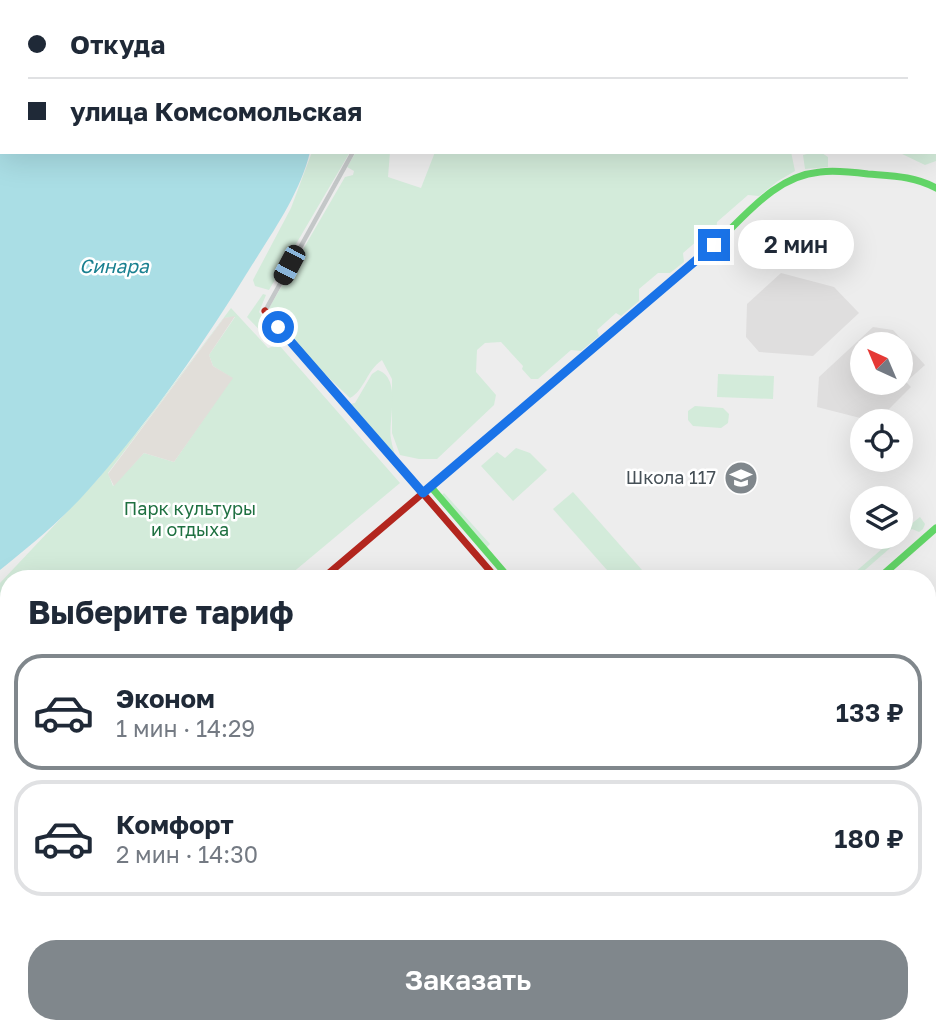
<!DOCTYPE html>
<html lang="ru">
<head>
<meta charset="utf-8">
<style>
	body { margin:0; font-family:"Golos Text",sans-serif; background:#f6f6f7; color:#1f2937; height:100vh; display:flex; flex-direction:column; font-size:26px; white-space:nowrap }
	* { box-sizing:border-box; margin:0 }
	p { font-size:23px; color:#747a83 }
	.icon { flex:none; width:38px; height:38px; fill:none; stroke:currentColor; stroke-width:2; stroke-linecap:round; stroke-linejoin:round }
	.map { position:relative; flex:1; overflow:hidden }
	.details { position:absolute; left:0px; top:570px; width:936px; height:464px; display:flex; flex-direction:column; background:#fff; border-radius:28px 28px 0 0; box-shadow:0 7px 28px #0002 }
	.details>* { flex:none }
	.hud { position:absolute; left:0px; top:0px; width:936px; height:154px; box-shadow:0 7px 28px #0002; display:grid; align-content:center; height:154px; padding:0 28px; background:#fff }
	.needle { width:46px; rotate:316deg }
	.tools { position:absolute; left:850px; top:332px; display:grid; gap:14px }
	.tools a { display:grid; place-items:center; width:63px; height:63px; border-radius:50%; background:#fff; box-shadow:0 7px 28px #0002; font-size:35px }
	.end { position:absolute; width:32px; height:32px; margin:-16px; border:9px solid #1a73e8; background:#fff; box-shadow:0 0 0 4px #fff }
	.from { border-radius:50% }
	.bubble { position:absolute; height:49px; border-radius:24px; background:#fff; box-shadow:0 7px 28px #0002; font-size:23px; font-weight:600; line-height:49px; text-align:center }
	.car { position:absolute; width:21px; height:42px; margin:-21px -10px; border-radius:9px; box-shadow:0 0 5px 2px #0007; background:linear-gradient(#222 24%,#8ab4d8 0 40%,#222 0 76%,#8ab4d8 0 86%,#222 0) }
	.hud b { display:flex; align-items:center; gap:24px; height:66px; font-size:26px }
	.hud b+b { border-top:2px solid #e0e1e3 }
	.hud i { width:18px; height:18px; background:#1f2937 }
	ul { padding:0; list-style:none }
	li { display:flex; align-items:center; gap:21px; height:116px; margin:0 14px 10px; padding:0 14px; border:4px solid #e0e1e3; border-radius:28px }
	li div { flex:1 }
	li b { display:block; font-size:26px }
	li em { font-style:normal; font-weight:600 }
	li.current { border-color:#80878c }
	li>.icon { width:63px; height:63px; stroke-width:1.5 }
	h2 { padding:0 28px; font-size:32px; line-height:84px }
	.cta { display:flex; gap:14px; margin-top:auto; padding:14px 28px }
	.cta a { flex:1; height:80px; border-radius:28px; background:#80878c; color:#fff; font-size:28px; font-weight:600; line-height:80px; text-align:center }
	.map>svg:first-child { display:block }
	.education { fill:#dfdede; fill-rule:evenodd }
	.green { fill:#d3ebda; fill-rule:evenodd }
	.sand { fill:#e1ded9 }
	.water { fill:#aadee5 }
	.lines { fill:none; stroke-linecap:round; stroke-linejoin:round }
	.street { stroke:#c4c7c8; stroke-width:4.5 }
	.fast { stroke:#63d668; stroke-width:7 }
	.slow { stroke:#ff974d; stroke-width:7 }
	.jam { stroke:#b3261e; stroke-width:7 }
	.route { stroke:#1a73e8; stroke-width:9 }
	.labels { text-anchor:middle; stroke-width:5; stroke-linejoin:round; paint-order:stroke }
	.poi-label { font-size:18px; fill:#465057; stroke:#fff; text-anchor:end }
	.park-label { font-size:18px; fill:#1f7041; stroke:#fff }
	.water-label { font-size:19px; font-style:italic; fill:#198090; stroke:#fff }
</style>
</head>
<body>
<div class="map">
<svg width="936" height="1034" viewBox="0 0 936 1034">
	<rect width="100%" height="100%" fill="#ededed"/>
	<g class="education">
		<path d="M781,273L834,287L859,313L813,356L759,352L746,337L747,304Z"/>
		<path d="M873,327L893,330L925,365L906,382L911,387L876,422L817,407L819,377ZM863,345H901V383H863Z"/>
	</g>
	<g class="green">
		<path d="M757,0H936V32L935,33L934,2Z"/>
		<path d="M936,107V161L925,165L900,153L934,152Z"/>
		<path d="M312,152H350L269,290L255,286L253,280L291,208Z"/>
		<path d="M356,152H390L388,177L421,188L435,152H791L795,171L778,181L759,196L748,195L717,222L716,233L705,234L683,253L684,262L670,273H658L639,289V301L621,316L616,313L597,330L599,336L581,351L571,350L538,379H531L522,369L523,366L501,342L485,343L477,350L476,372L496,395L494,405L437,459H419L400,455L392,433V379L382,360C366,371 365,390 350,398L306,356L269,308L345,177L353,175L354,171L347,167Z"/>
		<path d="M815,152L822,153L828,157V167L805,169L803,155Z"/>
		<path d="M263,294L266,295L259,312L282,338L274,345L247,317Z"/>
		<path d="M231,308L268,348L279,345L400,483L285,579H9V811L7,813L0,805V583L97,480L143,425ZM235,317L209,355L213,366L232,378L174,462L144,453L113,486L108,473L224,318Z"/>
		<path d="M378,370C402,378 388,420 391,439C392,446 395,454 397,461L346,405L355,403L372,374Z"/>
		<path d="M718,374L774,376L773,399L717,397Z"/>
		<path d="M695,406L723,408L729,414L728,423L721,428L693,426L688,420V411Z"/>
		<path d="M516,448L530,453L547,470L513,501L481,466L497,452L505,458Z"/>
		<path d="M573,492L650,579H615L553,509Z"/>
		<path d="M444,493L490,544L487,547L442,495Z"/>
		<path d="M920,517L925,524L923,529L919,532L912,529L858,576L860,579H847L896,537H901V532Z"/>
		<path d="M936,635V870L928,862V642Z"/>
		<path d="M932,872L936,876V922L929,929L928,875Z"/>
		<path d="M172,1026H227L229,1027L220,1034H173L170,1029Z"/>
		<path d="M418,1026H449L455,1033L426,1034Z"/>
		<path d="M533,1026H571L572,1034L526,1033Z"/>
		<path d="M655,1026L733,1027L739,1034H652L649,1031Z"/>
	</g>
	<path class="sand" d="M235,316L209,355L213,366L233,378L174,462L144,453L114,486L108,474L224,318Z"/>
	<path class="water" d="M0,0L307,2H2V152H310C300,193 274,230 252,265C204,343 151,420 90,488C63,519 31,545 0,570Z"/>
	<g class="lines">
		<g class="street">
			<path d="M569,2L573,0"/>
			<path d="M265,311L353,152"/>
		</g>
		<g class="fast">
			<path d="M712,247C744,218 774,176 820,172C836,170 852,172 868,174C892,176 914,176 936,188"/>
			<path d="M431,487L510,579"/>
			<path d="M878,579L936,528"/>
			<path d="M0,831L9,841"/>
		</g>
		<g class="slow">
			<path d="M0,845L9,838"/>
			<path d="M236,1034L246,1026"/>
		</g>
		<g class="jam">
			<path d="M265,311L497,579"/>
			<path d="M322,579L712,247"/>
			<path d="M160,1026L167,1034"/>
			<path d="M885,1026L892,1034"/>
			<path d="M898,1026L906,1034"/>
		</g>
	</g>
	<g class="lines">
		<path class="route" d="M278,327L423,493L714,245"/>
	</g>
	<defs>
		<symbol id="school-disc" viewBox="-11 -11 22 22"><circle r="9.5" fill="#80878c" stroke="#fff"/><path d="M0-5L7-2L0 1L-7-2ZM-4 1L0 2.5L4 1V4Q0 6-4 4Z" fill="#fff"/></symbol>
	</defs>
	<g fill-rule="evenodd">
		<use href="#school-disc" x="722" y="459" width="38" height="38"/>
	</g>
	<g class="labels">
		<g class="poi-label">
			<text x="716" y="484">Школа 117</text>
		</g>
		<g class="park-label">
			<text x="190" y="515">Парк культуры<tspan x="190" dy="21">и отдыха</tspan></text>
		</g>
		<g class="water-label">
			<text x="114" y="273">Синара</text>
		</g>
	</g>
</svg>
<div class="tools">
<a><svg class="needle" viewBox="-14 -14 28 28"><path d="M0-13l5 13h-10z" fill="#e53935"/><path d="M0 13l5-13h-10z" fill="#747a83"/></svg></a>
<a><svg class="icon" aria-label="locate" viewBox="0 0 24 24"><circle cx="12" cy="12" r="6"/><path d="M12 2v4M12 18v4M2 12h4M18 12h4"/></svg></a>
<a><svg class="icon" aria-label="layers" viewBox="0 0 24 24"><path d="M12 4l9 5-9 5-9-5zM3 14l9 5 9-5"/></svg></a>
</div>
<i class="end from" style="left:278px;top:327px"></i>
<i class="end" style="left:714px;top:245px"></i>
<div class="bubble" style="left:738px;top:220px;width:116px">2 мин</div>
<i class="car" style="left:289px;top:265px;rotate:208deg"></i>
<div class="hud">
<b><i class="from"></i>Откуда</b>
<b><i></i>улица Комсомольская</b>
</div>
<section class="details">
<h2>Выберите тариф</h2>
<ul>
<li class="current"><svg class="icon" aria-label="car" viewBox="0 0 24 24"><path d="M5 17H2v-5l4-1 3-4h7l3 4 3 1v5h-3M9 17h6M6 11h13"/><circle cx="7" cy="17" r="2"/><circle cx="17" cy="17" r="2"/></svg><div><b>Эконом</b><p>1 мин · 14:29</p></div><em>133 ₽</em></li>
<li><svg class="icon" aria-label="car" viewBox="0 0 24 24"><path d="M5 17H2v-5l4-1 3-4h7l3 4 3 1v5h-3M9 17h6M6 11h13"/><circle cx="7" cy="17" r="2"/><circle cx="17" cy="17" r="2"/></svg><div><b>Комфорт</b><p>2 мин · 14:30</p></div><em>180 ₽</em></li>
</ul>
<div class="cta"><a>Заказать</a></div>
</section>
</div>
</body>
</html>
